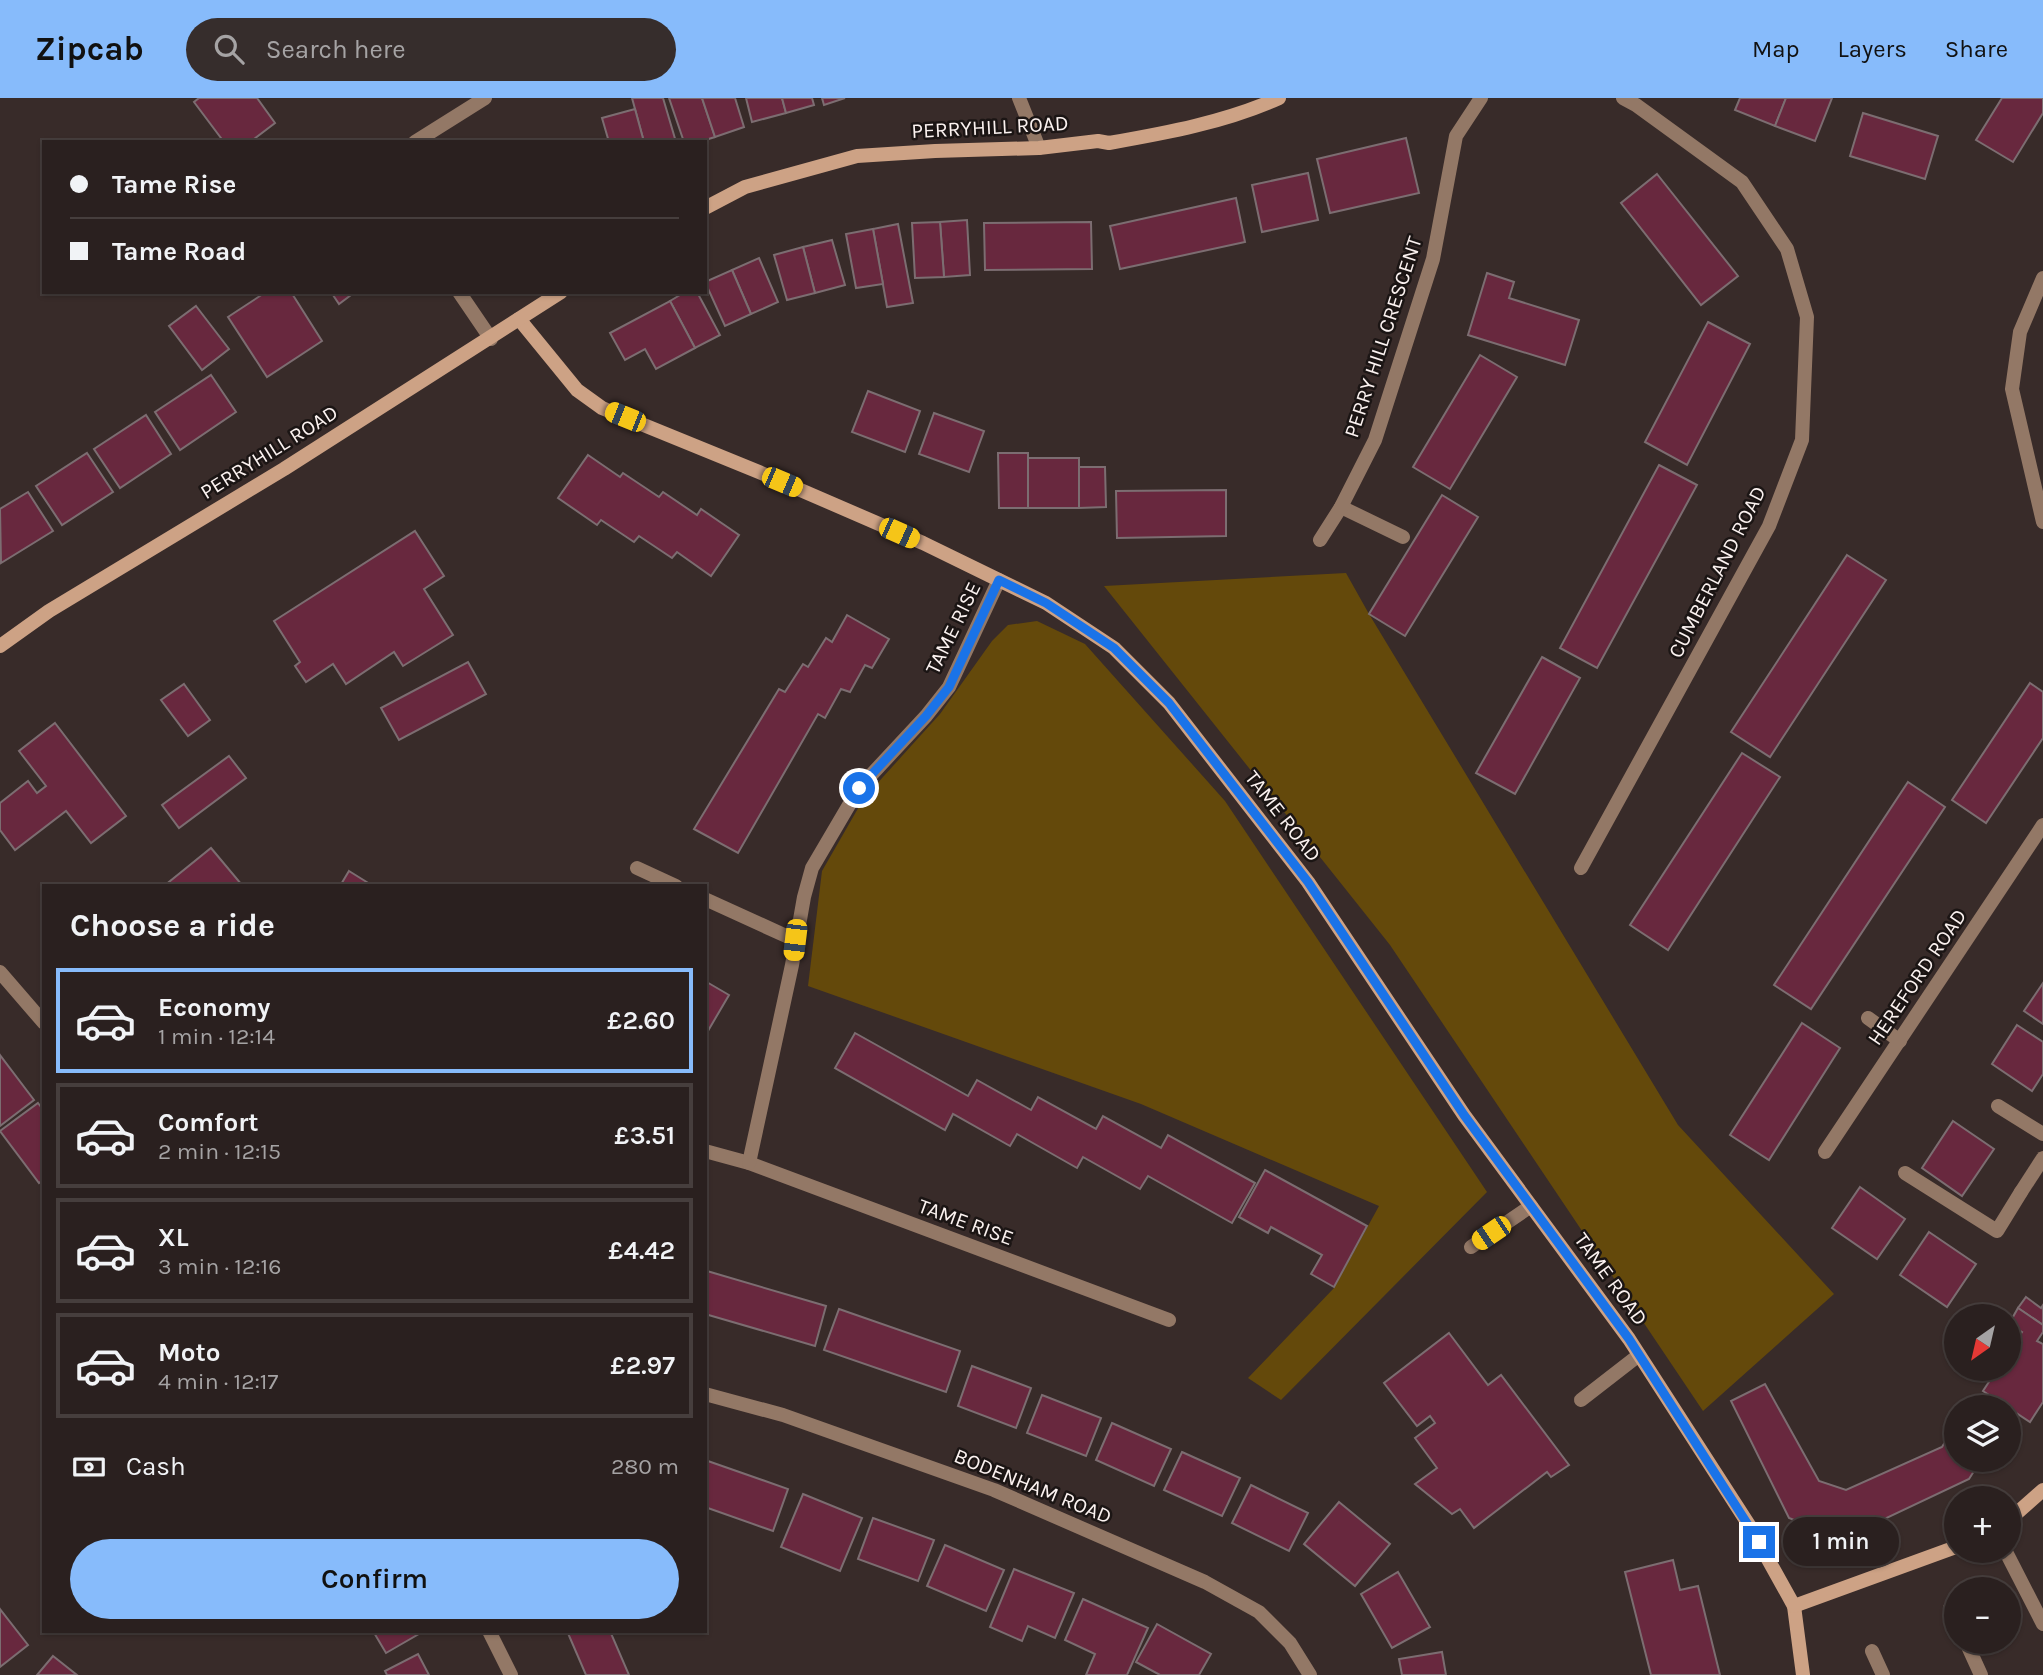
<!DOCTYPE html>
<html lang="en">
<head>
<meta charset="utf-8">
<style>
	body { margin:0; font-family:Karla,sans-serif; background:#362d2c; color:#f1f3f6; height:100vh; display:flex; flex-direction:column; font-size:26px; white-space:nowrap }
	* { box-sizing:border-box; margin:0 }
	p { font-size:23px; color:#a5a3a4 }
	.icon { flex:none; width:38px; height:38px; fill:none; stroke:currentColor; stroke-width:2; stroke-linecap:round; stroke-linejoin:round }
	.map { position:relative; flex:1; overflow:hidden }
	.sheet { position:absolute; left:42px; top:786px; width:665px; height:749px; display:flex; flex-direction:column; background:#2a201f; border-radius:0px; box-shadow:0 2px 5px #0004,0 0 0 2px #463e3d }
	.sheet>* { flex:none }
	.top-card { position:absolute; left:42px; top:42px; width:665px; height:154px; border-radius:0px; box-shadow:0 2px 5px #0004,0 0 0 2px #463e3d; display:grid; align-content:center; height:154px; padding:0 28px; background:#2a201f }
	.needle { width:46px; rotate:214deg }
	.tools { position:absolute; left:1944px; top:1206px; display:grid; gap:14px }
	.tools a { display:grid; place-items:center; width:77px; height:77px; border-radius:50%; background:#2a201f; box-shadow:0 2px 5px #0004,0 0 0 2px #463e3d; font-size:35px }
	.end { position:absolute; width:32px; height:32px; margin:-16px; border:9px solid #1a73e8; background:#fff; box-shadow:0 0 0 4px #fff }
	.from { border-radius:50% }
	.bubble { position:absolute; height:49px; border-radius:24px; background:#2a201f; box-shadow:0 2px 5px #0004,0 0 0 2px #463e3d; font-size:23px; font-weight:600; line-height:49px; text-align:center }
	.car { position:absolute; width:21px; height:42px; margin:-21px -10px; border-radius:9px; box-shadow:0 0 5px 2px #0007; background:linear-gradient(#f5c518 24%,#345 0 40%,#f5c518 0 76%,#345 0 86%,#f5c518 0) }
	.top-card b { display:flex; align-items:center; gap:24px; height:66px; font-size:26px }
	.top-card b+b { border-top:2px solid #463e3d }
	.top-card i { width:18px; height:18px; background:#f1f3f6 }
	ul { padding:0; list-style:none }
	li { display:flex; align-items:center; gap:21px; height:105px; margin:0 14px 10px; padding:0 14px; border:4px solid #463e3d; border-radius:0px }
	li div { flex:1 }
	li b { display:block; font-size:26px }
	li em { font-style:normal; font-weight:600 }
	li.current { border-color:#87bbfb }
	li>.icon { width:63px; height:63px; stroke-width:1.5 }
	h2 { padding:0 28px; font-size:32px; line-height:84px }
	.pay { display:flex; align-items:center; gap:18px; height:77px; padding:0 28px; font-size:26px }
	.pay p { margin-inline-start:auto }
	.primary-button { display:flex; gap:14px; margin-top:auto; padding:14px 28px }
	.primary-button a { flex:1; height:80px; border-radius:42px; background:#87bbfb; color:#111; font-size:28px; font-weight:600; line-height:80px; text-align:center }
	header { display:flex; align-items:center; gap:42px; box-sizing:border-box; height:98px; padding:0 35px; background:#87bbfb; color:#111 }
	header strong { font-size:33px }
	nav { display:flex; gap:38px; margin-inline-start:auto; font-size:24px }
	.search { width:490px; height:63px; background:#362d2c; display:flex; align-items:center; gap:18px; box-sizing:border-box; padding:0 24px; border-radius:38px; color:#a5a3a4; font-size:26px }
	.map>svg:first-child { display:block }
	.green { fill:#64490b }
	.building { fill:#68283e; stroke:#7c6d71; stroke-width:2 }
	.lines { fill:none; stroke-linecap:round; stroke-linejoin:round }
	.lane { stroke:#937866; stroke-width:14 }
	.street { stroke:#937866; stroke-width:14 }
	.secondary { stroke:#cda285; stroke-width:14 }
	.route { stroke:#1a73e8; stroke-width:9 }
	.labels { text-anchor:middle; stroke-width:5; stroke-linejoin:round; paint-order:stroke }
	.street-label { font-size:21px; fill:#fbf2f0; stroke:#1b1514 }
</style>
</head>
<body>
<header>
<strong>Zipcab</strong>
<div class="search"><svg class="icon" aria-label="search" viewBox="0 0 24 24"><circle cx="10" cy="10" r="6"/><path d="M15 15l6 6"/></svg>Search here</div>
<nav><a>Map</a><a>Layers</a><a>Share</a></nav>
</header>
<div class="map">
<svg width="2043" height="1577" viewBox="0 0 2043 1577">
	<rect width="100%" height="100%" fill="#382b29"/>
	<g class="green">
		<path d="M1346,475L1369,516L1678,1027L1834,1196L1703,1313L1390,847L1104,488Z"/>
		<path d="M1037,523L1085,546L1225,703L1487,1094L1281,1302L1248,1280L1334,1190L1379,1108L1141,1006L808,888L822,773L864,700L940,616L992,543L1008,527Z"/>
	</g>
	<g class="building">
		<path d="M199,0H257L275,25L250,44H224L194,4Z"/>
		<path d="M632,0H663L676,44H644Z"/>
		<path d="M669,0H702L715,39L699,44H684Z"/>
		<path d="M702,0H735L744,29L715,39Z"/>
		<path d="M746,0H782L786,15L752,24Z"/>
		<path d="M782,0H812L814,7L786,15Z"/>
		<path d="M822,0H845L824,7Z"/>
		<path d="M1740,0H1786L1775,28L1735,12Z"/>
		<path d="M1786,0H1832L1815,43L1775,28Z"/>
		<path d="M2002,0H2043V15L2013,64L1976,42Z"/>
		<path d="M635,11L644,44H609L602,20Z"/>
		<path d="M1863,15L1938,38L1925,81L1850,58Z"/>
		<path d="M1406,40L1419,95L1330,115L1317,61Z"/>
		<path d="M1308,75L1318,122L1262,134L1252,87Z"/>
		<path d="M1657,76L1738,178L1701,207L1621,105Z"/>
		<path d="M1236,100L1245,144L1120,171L1110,128Z"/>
		<path d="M967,122L970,177L944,179L940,124Z"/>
		<path d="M940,124L944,179L915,180L912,125Z"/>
		<path d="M1091,124L1092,171L985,172L984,125Z"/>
		<path d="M898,126L913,205L887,209L873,131Z"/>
		<path d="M873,131L883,186L856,190L846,136Z"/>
		<path d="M832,142L845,187L815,195L803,149Z"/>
		<path d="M803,149L815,195L787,202L774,157Z"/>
		<path d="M759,160L778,204L751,216L732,172Z"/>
		<path d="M732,172L751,216L725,228L705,184Z"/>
		<path d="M1487,175L1514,184L1509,200L1579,222L1565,267L1468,237Z"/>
		<path d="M266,194H291L322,243L267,279L228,219Z"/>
		<path d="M331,194H355L339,206Z"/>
		<path d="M685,194H697L720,237L695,250L670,203Z"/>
		<path d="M670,203L695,250L656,271L645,251L625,262L610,235Z"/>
		<path d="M196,208L229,251L202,272L169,228Z"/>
		<path d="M1708,224L1750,246L1687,367L1645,344Z"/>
		<path d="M1480,257L1517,279L1450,391L1413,369Z"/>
		<path d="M211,277L236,314L180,352L155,314Z"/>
		<path d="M868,293L920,313L905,354L852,334Z"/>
		<path d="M934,315L984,333L969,374L919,356Z"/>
		<path d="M146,317L171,356L120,390L94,351Z"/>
		<path d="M87,355L113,394L62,427L36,388Z"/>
		<path d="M998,355H1028V410H999Z"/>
		<path d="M588,357L620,379L623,375L659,399L663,394L697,417L701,411L739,437L711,478L677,454L672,460L639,438L634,444L601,422L597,427L558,400Z"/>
		<rect x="1028" y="360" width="51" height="50"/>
		<path d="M1659,367L1697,387L1597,570L1560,550Z"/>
		<path d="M1079,369H1105L1106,409L1079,410Z"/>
		<path d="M1226,392V438L1117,440L1116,393Z"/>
		<path d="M28,394L53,433L1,465L0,411Z"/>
		<path d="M1442,397L1478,419L1405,538L1369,516Z"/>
		<path d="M415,433L444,478L424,491L453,537L403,568L394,554L346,586L333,566L306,584L295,568L300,564L274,523Z"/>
		<path d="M1847,457L1886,482L1770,659L1731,634Z"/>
		<path d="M847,517L889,541L872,570L865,567L850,594L841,591L825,620L818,616L738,755L694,731L779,591L785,594L803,566L808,569L826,540L832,544Z"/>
		<path d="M1542,559L1580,580L1515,696L1476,675Z"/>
		<path d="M468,564L486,596L399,642L381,610Z"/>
		<path d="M2030,585L2043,594V640L1986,725L1952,702Z"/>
		<path d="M184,586L210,622L188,638L161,602Z"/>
		<path d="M55,625L126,718L91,745L66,713L15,752L0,732V705L28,683L37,695L46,688L19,653Z"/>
		<path d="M1742,655L1780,679L1668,852L1630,827Z"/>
		<path d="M229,658L246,680L179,730L162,707Z"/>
		<path d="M1908,684L1945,709L1811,911L1774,887Z"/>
		<path d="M211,750L242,787L164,788Z"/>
		<path d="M349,773L373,788H340Z"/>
		<path d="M705,883L729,897L705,938Z"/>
		<path d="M2043,885V926L2024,913Z"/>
		<path d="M1802,925L1840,950L1769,1062L1730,1037Z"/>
		<path d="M2017,927L2043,944V976L2032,993L1992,966Z"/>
		<path d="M855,935L968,998L977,982L1031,1012L1038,999L1096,1031L1103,1018L1161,1050L1168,1037L1255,1085L1232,1125L1148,1078L1140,1091L1083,1059L1077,1070L1017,1036L1010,1048L953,1016L945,1032L835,970Z"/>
		<path d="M0,957L34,1002L0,1028Z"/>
		<path d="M38,1005L44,1013V1081L39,1085L0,1033Z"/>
		<path d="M1953,1023L1994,1051L1962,1098L1922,1070Z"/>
		<path d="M1265,1072L1367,1128L1334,1189L1311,1176L1322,1157L1271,1129L1268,1135L1239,1119Z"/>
		<path d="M1860,1089L1905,1121L1877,1161L1832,1130Z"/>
		<path d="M1929,1134L1976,1166L1947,1209L1900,1177Z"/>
		<path d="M707,1173L826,1208L815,1248L705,1216Z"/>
		<path d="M2026,1199L2041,1210L2043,1207V1227L2018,1210Z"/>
		<path d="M2018,1210L2043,1227V1234L2037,1243L2043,1246V1304L2030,1324L1983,1293L1998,1270H2009V1254L2022,1234L2009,1226Z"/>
		<path d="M839,1211L960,1253L946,1294L824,1252Z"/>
		<path d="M1449,1235L1488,1287L1501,1277L1569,1367L1551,1379L1547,1374L1474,1430L1460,1411L1452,1416L1415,1386L1437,1370L1415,1340L1435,1325L1430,1318L1417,1328L1384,1285Z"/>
		<path d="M972,1268L1031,1290L1016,1330L958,1308Z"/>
		<path d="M1765,1286L1819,1383L1846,1392L1942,1349L1956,1326V1362H1981L1969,1381L1842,1441L1789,1420L1731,1303Z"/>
		<path d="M1042,1297L1101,1320L1086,1358L1027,1335Z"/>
		<path d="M1112,1325L1171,1351L1154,1388L1096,1362Z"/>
		<path d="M1182,1354L1240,1380L1222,1418L1164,1392Z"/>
		<path d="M705,1362L788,1391L773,1433L705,1409Z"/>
		<path d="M1251,1387L1308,1415L1289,1453L1232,1425Z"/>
		<path d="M803,1396L862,1420L840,1473L781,1449Z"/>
		<path d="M1339,1404L1390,1446L1355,1488L1304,1446Z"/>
		<path d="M873,1420L934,1442L918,1483L858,1461Z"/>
		<path d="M945,1447L1004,1472L986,1513L927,1488Z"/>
		<path d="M1673,1462L1680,1492L1698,1488L1720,1577H1651L1625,1474Z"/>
		<path d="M1014,1471L1074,1495L1055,1540L1028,1528L1022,1543L990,1529Z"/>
		<path d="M1398,1474L1430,1529L1392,1550L1361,1496Z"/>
		<path d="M1083,1501L1148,1530L1127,1577H1086L1095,1556L1065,1542Z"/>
		<path d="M0,1511L28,1547L0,1569Z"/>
		<path d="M1157,1526L1211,1556L1199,1577H1160L1136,1564Z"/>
		<path d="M373,1533H424L386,1555Z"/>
		<path d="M567,1533H610L629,1577H586Z"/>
		<path d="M1442,1554L1446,1577H1402L1399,1561Z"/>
		<path d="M418,1556L429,1577H387L385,1573Z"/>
		<path d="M53,1558L77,1577H37Z"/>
	</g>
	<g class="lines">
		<g class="lane">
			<path d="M1905,1075L1997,1133L2021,1094"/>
			<path d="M1471,1149L1531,1108"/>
			<path d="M1581,1302L1639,1257"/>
			<path d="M1950,1510L1956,1524"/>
			<path d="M1966,1544L1981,1577"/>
			<path d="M1872,1553L1883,1577"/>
		</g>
		<g class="street">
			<path d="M1019,0L1039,50"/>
			<path d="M415,44L485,0"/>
			<path d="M2043,180L2020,234L2012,291L2043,424"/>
			<path d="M459,194L491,241"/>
			<path d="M1341,409L1403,439"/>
			<path d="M1320,442L1341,409L1375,342L1433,161L1456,38L1481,0"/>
			<path d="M637,770L676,788"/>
			<path d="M1581,770L1769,428L1802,342L1807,219L1787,151L1742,84L1636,7L1623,0"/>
			<path d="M705,801L795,842"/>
			<path d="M0,874L44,925"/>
			<path d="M1868,920L1900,943"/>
			<path d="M1998,1008L2043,1036"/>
			<path d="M705,1053L749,1065L1169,1222"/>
			<path d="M1825,1054L2043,727"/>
			<path d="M749,1065L792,867L804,799L812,770L859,690L926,618L949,589L999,482"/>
			<path d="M2021,1094L2043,1060"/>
			<path d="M705,1296L783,1317L994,1392L1205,1484L1259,1514L1290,1545L1310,1577"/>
			<path d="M2005,1452L2043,1526"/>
			<path d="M489,1533L511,1577"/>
		</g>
		<g class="secondary">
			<path d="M705,110L745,89L857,58L935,53L1039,50L1098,43L1109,45C1166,35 1226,24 1279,0"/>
			<path d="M519,221L577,292L602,310L759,374L923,445L1046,505L1114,550L1169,605L1308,784L1464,1017L1629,1241L1749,1427L1794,1508L1803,1577"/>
			<path d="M0,548L49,513L284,371L561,194"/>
			<path d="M2009,1422L2043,1392"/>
			<path d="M1794,1508L1956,1449"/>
		</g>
	</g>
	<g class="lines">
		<path class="route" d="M859,690L926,618L949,589L999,482L1046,505L1114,550L1169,605L1308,784L1464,1017L1629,1241L1759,1444"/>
	</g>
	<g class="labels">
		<g class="street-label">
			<text transform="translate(990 29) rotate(-3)" y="7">PERRYHILL ROAD</text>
			<text transform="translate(1383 239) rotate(-72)" y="7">PERRY HILL CRESCENT</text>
			<text transform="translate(269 354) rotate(-32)" y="7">PERRYHILL ROAD</text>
			<text transform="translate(1717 474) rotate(-63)" y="7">CUMBERLAND ROAD</text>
			<text transform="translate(953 530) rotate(-64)" y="7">TAME RISE</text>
			<text transform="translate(1283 718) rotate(52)" y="7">TAME ROAD</text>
			<text transform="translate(1917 879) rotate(-56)" y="7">HEREFORD ROAD</text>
			<text transform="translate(966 1124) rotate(20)" y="7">TAME RISE</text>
			<text transform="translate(1611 1181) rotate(54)" y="7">TAME ROAD</text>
			<text transform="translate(1033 1388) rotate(22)" y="7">BODENHAM ROAD</text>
		</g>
	</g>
</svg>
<div class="tools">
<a><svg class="needle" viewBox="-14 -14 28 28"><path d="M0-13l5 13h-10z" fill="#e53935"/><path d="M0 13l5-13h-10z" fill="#a5a3a4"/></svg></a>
<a><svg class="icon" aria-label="layers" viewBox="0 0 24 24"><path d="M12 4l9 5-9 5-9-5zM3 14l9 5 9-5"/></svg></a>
<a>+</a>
<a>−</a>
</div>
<i class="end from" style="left:859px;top:690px"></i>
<i class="end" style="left:1759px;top:1444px"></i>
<div class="bubble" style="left:1783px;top:1419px;width:116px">1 min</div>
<i class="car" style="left:625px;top:319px;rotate:292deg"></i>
<i class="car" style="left:782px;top:384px;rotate:113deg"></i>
<i class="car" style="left:899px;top:435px;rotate:114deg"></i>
<i class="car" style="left:795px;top:842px;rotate:187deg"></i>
<i class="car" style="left:1491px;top:1135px;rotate:236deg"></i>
<div class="top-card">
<b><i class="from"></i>Tame Rise</b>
<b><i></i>Tame Road</b>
</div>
<section class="sheet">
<h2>Choose a ride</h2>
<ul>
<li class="current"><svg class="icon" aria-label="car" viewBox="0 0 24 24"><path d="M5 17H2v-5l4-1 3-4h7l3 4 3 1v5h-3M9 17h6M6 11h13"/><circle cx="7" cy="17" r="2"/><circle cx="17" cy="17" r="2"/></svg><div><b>Economy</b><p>1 min · 12:14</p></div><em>£2.60</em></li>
<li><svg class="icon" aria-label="car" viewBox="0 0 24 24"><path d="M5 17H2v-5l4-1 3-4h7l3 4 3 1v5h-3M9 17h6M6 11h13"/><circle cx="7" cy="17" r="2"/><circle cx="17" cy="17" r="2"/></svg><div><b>Comfort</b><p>2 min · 12:15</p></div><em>£3.51</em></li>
<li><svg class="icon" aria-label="car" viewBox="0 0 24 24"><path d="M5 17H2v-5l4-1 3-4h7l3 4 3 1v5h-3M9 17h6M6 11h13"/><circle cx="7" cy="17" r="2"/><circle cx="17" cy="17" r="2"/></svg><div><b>XL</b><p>3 min · 12:16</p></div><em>£4.42</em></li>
<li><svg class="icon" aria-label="car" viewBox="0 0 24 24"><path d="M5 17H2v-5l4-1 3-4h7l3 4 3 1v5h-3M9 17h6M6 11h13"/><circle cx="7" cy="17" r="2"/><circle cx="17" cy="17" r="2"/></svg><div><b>Moto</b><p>4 min · 12:17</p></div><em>£2.97</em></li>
</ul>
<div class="pay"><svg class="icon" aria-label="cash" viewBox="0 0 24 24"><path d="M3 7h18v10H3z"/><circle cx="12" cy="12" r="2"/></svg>Cash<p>280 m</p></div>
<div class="primary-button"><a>Confirm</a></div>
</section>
</div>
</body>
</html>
